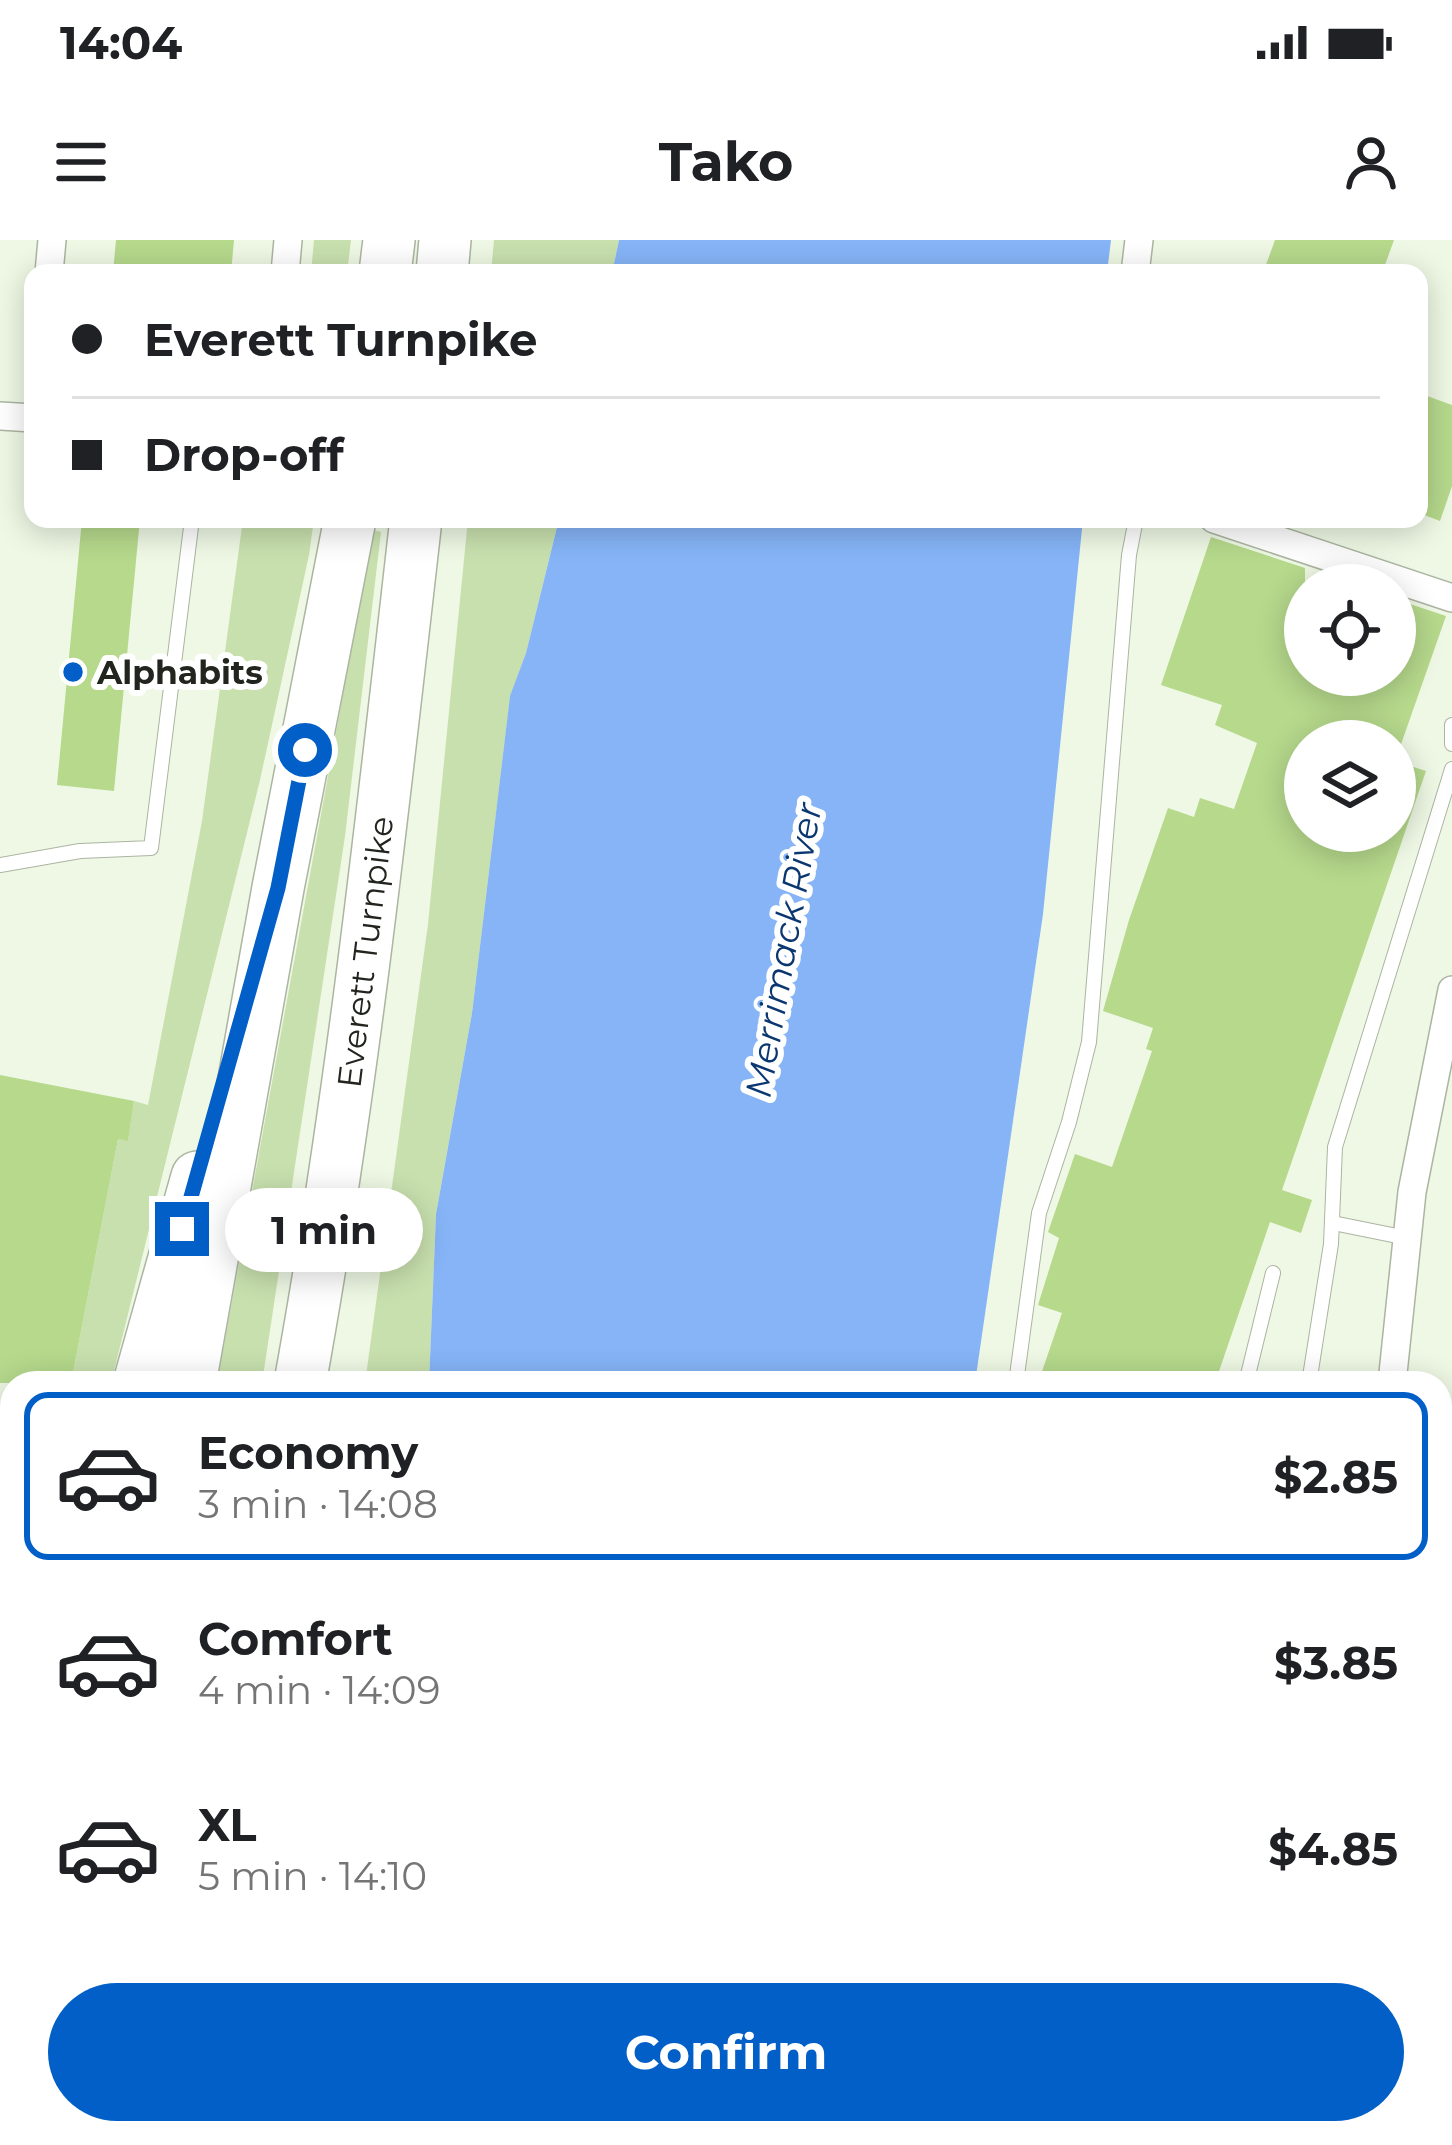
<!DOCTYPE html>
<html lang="en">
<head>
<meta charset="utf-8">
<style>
	body { margin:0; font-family:Montserrat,sans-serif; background:#f2f2f2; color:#202124; height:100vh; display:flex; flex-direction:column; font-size:45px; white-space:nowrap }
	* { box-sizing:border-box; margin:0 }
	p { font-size:39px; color:#757577 }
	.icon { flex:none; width:66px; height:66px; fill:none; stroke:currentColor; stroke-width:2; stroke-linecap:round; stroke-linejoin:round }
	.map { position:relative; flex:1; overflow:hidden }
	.side { position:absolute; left:0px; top:1131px; width:1452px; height:774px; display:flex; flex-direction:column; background:#fff; border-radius:36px 36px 0 0; box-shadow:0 6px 30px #0003 }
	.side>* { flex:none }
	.guide { position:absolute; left:24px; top:24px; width:1404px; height:264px; border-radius:24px; box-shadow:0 6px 30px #0003; display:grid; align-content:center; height:264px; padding:0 48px; background:#fff }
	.tools { position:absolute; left:1284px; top:324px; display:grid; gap:24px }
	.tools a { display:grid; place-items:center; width:132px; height:132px; border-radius:50%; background:#fff; box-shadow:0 6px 30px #0003; font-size:60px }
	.end { position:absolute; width:54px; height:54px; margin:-27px; border:15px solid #025fc8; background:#fff; box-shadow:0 0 0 6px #fff }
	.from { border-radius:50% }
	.bubble { position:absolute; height:84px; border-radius:42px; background:#fff; box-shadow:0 6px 30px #0003; font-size:39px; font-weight:700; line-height:84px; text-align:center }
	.guide b { display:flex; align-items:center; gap:42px; height:114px; font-size:45px }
	.guide b+b { border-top:3px solid #e0e0e0 }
	.guide i { width:30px; height:30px; background:#202124 }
	ul { padding:21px 0 0; list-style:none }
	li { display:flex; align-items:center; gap:36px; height:168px; margin:0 24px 18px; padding:0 24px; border:6px solid transparent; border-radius:24px }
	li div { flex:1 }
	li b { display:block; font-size:45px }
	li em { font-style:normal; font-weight:700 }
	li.current { border-color:#025fc8 }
	li>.icon { width:108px; height:108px; stroke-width:1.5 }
	.button { display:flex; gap:24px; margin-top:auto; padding:24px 48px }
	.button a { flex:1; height:138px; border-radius:72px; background:#025fc8; color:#fff; font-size:48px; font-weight:700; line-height:138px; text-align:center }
	.status { display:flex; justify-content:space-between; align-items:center; height:84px; padding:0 60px; background:#fff; direction:ltr }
	.status svg { height:33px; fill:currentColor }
	header { display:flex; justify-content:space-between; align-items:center; height:156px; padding:0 48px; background:#fff; font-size:54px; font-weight:700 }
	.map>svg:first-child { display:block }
	.green { fill:#c8e0ae }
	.water { fill:#86b4f7 }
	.building { fill:#b6d98c }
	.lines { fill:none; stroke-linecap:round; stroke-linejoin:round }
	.service-casing { stroke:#abb5a1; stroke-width:16 }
	.minor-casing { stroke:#abb5a1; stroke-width:30 }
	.motorway-casing { stroke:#abb5a1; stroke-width:54 }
	.service { stroke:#fff; stroke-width:14 }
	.minor { stroke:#fff; stroke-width:27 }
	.motorway { stroke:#fff; stroke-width:51 }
	.route { stroke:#025fc8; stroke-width:15 }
	.poi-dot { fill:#025fc8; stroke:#fff; stroke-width:4.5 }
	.labels { text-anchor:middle; stroke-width:12; stroke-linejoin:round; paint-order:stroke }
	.poi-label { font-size:33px; font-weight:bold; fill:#21251e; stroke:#fff; text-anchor:start }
	.street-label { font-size:33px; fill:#21251e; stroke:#fff }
	.water-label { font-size:36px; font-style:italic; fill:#0b3771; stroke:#fff }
</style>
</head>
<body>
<div class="status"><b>14:04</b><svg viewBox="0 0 49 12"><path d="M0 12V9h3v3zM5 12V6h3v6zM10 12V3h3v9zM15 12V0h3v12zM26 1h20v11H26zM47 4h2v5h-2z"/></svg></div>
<header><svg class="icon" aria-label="menu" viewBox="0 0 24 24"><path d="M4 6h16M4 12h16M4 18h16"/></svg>Tako<svg class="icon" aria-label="person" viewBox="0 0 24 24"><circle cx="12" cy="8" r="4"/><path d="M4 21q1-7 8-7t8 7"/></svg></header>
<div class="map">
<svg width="1452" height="1905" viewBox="0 0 1452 1905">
	<rect width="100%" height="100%" fill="#eef8e4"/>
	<g class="green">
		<path d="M314,0H351L347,33H311Z"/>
		<path d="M494,0H619L612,33H491Z"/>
		<path d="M243,279H314L309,315L260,540L111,1143H71L118,899L128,900L134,861L148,865L202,581Z"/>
		<path d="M468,279H559L526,413L510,457L472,773L436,974L429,1143H365L428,684Z"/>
		<path d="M373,290L381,292L345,596L262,1143H217Z"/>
		<path d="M12,1446V1601L0,1663V1508Z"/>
		<path d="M12,1787V1893H22L20,1905H0V1836Z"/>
		<path d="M247,1893H351L349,1905H246Z"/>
	</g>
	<g class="water">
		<path d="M619,0H1111L1107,33H612Z"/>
		<path d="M559,279H1083L1043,674L975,1143H429L436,974L472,773L510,456L526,413Z"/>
		<path d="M351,1893H891L889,1905H349Z"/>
	</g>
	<g class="building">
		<path d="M116,0H234L231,33H113Z"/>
		<path d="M1275,0H1394L1382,33H1263Z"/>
		<path d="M1419,153L1452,165V246L1440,281L1419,273Z"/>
		<path d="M82,279H140L114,551L57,545Z"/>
		<path d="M1211,297L1305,328V435H1395V359L1446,376L1399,510L1395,509V501H1305V591H1395V521L1426,531L1282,950L1312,960L1301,993L1270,982L1215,1143H1038L1062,1073L1038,1065L1059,998L1048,992L1075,914L1112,927L1152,811L1146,809L1153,788L1103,771L1129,680L1168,568L1194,577L1200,558L1234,569L1257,503L1215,485L1222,465L1161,445Z"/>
		<path d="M0,835L134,861L128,901L118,899L71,1143H0Z"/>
	</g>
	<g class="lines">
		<defs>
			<g id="service">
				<path d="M1452,485V504"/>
				<path d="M0,625L80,611L151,608L192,279"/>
				<path d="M1333,983L1407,998"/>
				<path d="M1016,1143L1039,973L1069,882L1089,802L1129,315L1136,279"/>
				<path d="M1246,1143L1273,1033"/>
				<path d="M1309,1143L1331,1004L1335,907L1452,529"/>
				<path d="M1440,1319H1452"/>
				<path d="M1061,1905L1062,1893"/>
			</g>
			<g id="minor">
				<path d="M49,33L52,0"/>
				<path d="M285,33L288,0"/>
				<path d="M1135,33L1139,0"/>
				<path d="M0,176L33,178"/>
				<path d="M1214,279L1452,358"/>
				<path d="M1392,1143L1412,952L1452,750"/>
				<path d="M1440,1541L1452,1540"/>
				<path d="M1414,1893L1416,1905"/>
			</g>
			<g id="motorway">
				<path d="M385,33L389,0"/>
				<path d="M442,33L445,0"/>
				<path d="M139,1143L197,937"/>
				<path d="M190,1143L278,648L350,279"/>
				<path d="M300,1143C352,857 383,568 416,279"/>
				<path d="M0,1766L12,1701"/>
				<path d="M60,1905L62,1893"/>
				<path d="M177,1905L179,1893"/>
				<path d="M227,1905L228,1893"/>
			</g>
		</defs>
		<use href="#service" class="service-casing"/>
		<use href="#minor" class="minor-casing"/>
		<use href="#motorway" class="motorway-casing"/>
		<use href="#service" class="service"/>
		<use href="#minor" class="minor"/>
		<use href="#motorway" class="motorway"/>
	</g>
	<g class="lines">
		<path class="route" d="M182,989L278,648L305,510"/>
	</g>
	<circle class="poi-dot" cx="73" cy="432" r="12"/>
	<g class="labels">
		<g class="poi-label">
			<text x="97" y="444">Alphabits</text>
		</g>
		<g class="street-label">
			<text transform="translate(365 712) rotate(-83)" y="12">Everett Turnpike</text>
		</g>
		<g class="water-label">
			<text transform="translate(783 710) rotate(-80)" y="13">Merrimack River</text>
		</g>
	</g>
</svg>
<div class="tools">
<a><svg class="icon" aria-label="locate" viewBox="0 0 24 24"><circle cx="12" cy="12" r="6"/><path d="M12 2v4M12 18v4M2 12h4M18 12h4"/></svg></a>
<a><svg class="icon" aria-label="layers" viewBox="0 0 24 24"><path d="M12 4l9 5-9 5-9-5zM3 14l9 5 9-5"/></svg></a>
</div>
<i class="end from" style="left:305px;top:510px"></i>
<i class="end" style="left:182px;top:989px"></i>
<div class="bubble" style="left:225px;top:948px;width:198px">1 min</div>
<div class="guide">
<b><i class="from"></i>Everett Turnpike</b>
<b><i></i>Drop-off</b>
</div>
<section class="side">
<ul>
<li class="current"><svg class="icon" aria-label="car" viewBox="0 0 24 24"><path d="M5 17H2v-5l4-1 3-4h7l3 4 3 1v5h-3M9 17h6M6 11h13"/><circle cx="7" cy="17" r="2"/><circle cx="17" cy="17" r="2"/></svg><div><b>Economy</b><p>3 min · 14:08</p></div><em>$2.85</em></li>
<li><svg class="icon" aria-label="car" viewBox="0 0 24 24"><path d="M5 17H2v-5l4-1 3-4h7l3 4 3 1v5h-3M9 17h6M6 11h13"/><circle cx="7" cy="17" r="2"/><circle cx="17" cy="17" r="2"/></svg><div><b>Comfort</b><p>4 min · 14:09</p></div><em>$3.85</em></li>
<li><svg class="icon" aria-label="car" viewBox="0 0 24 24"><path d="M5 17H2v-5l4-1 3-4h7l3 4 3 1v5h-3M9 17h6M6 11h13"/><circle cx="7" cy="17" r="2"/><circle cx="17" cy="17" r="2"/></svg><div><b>XL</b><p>5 min · 14:10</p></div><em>$4.85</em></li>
</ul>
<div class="button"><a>Confirm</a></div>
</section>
</div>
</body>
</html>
